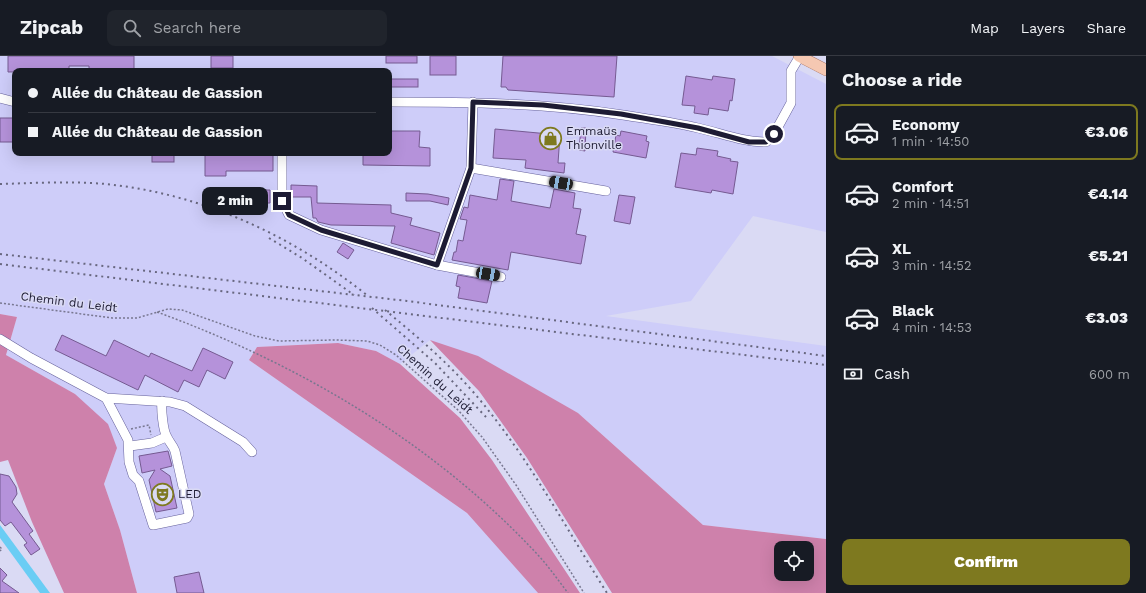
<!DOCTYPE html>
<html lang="en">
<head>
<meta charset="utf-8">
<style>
	body { margin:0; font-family:"Work Sans",sans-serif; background:#20242c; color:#f1f3f6; height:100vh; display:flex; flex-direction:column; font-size:15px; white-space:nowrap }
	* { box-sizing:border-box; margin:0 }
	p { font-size:13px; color:#9ea1a6 }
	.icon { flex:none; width:22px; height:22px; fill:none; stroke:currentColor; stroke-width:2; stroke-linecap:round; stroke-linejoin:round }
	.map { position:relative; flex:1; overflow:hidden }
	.drawer { display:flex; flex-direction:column; background:#171b24; width:320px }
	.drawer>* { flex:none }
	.banner { position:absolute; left:12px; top:12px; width:380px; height:88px; border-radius:8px; box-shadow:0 4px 16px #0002; display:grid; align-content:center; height:88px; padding:0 16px; background:#171b24 }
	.controls { position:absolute; left:774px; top:485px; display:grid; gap:8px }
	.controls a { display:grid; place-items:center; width:40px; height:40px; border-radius:8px; background:#171b24; box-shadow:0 4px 16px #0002; font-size:20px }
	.end { position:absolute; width:18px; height:18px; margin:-9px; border:5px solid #1d1b33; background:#fff; box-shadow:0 0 0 2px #fff }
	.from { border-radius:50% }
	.bubble { position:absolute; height:28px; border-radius:8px; background:#171b24; box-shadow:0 4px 16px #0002; font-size:13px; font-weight:800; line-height:28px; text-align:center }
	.car { position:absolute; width:12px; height:24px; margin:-12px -6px; border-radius:5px; box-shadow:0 0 3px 1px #0007; background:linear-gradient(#222 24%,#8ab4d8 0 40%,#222 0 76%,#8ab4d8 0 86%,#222 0) }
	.banner b { display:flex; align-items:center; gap:14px; height:38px; font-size:15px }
	.banner b+b { border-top:1px solid #363941 }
	.banner i { width:10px; height:10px; background:#f1f3f6 }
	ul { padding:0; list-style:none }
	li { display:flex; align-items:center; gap:12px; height:56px; margin:0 8px 6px; padding:0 8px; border:2px solid transparent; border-radius:8px }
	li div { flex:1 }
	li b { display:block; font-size:15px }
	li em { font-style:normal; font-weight:800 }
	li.active { border-color:#7e791f }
	li>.icon { width:36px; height:36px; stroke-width:1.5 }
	h2 { padding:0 16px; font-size:18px; line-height:48px }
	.pay { display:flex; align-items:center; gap:10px; height:44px; padding:0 16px; font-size:15px }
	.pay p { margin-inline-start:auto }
	.button { display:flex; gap:8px; margin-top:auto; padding:8px 16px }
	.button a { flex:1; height:46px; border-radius:8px; background:#7e791f; color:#fff; font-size:16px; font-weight:800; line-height:46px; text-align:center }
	header { display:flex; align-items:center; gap:24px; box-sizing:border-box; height:56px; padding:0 20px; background:#171b24; border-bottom:1px solid #363941 }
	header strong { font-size:19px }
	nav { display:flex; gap:22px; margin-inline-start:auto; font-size:14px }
	.search { width:280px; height:36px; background:#20242c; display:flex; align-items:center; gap:10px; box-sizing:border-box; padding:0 14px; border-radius:8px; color:#9ea1a6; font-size:15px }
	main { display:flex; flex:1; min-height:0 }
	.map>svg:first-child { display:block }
	.built { fill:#cecdf9; fill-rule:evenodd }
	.forest { fill:#ce81ab; fill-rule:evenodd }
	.water { fill:#6acdf4 }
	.building { fill:#b592da; stroke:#755a91 }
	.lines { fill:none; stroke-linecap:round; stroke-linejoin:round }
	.minor-casing { stroke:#66629c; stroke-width:10 }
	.major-casing { stroke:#a67364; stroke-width:12 }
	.path { stroke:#787790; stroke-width:1.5; stroke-dasharray:2 2; stroke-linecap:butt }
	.minor { stroke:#fff; stroke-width:9 }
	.major { stroke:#f5c8b2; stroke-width:11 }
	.rail { stroke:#68677f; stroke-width:2; stroke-dasharray:2 4; stroke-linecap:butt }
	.route { stroke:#1d1b33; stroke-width:5 }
	.labels { text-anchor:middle; stroke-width:3; stroke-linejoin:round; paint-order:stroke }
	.poi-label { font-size:12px; fill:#1d1b33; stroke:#dadaf4; text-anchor:start }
	.street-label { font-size:12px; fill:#1d1b33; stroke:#dadaf4 }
</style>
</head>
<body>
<header>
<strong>Zipcab</strong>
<div class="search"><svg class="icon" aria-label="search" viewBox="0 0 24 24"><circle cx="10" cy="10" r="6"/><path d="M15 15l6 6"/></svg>Search here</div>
<nav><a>Map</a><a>Layers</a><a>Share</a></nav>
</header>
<main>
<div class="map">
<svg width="826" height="537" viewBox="0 0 826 537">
	<rect width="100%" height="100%" fill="#dadaf4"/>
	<path class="built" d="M0,0H772L826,28V176L753,160L691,245L606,260L826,290V483L703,469L578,357L430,284L400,308L376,295L338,287L257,291L249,304L467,457L538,537H137L120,474L104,428L117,392L75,338L6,299L17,261L0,258ZM15,15H389V97H15Z"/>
	<g class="forest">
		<path d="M0,258L17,261L6,299L75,338L108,368L117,392L104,428L120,474L137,537H64L32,466L8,404L0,406Z"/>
		<path d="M430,284L478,300L578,357L703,469L826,483V537H612L527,402L479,335ZM781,492H807V518H781Z"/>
		<path d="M338,287L376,295L400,308L460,362L492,404L580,537H538L467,457L249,304L257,291Z"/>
	</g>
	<path class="water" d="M0,469L50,537H40L0,482Z"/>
	<g class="building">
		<path d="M8,0H134V15H89V10H69V15L8,16Z"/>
		<rect x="211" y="0" width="22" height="12"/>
		<rect x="386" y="0" width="31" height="7"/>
		<rect x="430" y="0" width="26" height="19"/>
		<path d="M503,0H617L614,41L508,34L506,31H501Z"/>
		<path d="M686,20L712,24L713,20L735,23L732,45L730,44L728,55L709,52L708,59L694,57L695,50L682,49Z"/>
		<rect x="389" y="23" width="29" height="8"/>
		<rect x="0" y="62" width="15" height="24"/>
		<path d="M581,72H586L585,95L579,94Z"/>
		<path d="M495,73L560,79L558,107H565L564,117L525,112L526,104L493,102Z"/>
		<path d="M389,75H420L419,91L430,92V110L363,109V97H389Z"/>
		<path d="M621,75L647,80L646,85L649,86L646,102L613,96L616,79L620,80Z"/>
		<path d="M697,92L718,95L717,100L731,103L730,105L738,106L733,138L712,134L711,137L675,131L681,97L696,99Z"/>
		<rect x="152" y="97" width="22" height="9"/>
		<path d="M205,97H273V115H226V120H205Z"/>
		<path d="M500,123L514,125L511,145L550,152L554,133L575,137L573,152L581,153L576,178L586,180L581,208L511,196L508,214L452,204L454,196H456L458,184L463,185L467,164L460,163L464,151L468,152L470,139L497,144Z"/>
		<path d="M291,129L317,130V147L391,149V157L412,162L410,169L440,177L434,199L391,187L395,170L331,169L318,166L316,162H313L311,141H291Z"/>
		<path d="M252,134H270V147H253Z"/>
		<path d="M406,137L428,138L449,142L448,149L430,145H406Z"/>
		<path d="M619,139L635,141L630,168L614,165Z"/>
		<path d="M343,187L354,194L348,203L337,196Z"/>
		<path d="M458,219L492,225L487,247L458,242L460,231L456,230Z"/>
		<path d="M62,279L106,300L114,284L149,301L151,297L192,315L203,292L233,306L225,323L207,314L199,331L184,324L178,336L145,319L138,334L55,294Z"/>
		<path d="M168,395L172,410L160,413L170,420L177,452L156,456L149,424L155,414L142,417L139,400Z"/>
		<path d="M0,418L9,420L16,431L17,438L12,446L33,475L29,478L40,493L31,499L24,489L27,487L11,466L5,470L0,464Z"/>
		<path d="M0,512L7,519L2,525L19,537H0Z"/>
		<path d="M199,516L204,537H177L174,521Z"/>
	</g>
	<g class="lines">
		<defs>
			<g id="minor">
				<path d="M0,42L15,46"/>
				<path d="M389,46C467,46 545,47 623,59C648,63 673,66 698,72C721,77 742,86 766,86L774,78L791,47V15L800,0"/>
				<path d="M473,46L471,112L437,209L501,221"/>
				<path d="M282,97V145L289,159L321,174L437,209"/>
				<path d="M471,112L606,135"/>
				<path d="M0,283L31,302L106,342L170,346L185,350L243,386L252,396"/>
				<path d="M106,342L128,384L129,406L133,419L139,425L153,469L187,462L189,458L175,395C173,389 169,386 167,381C163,375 161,353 162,345"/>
				<path d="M130,390L152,387L166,381"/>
			</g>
			<path id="major" d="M799,0L826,14"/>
		</defs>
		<use href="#minor" class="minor-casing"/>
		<use href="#major" class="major-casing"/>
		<g class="path">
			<path d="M0,247L112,262H137L168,253L182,254L255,280L279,285L335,284L367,285L380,289L396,299L459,355L482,381L516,429L584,537"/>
			<path d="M157,256C299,308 434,387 538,499C549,511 558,524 568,537"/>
			<path d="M131,373L149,369L151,379"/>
			<path d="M0,491L2,493L0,495"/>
		</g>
		<use href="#minor" class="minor"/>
		<use href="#major" class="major"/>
		<g class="rail">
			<path d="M0,128C35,127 71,125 106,128C203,138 293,180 368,240"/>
			<path d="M269,182L302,202L354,239"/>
			<path d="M0,198L407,245L826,300"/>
			<path d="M0,208L826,309"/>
			<path d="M372,252L435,307L486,361"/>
			<path d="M385,254C419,282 452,310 480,344C529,403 566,472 607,537"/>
		</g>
	</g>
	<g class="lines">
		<path class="route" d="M282,145L289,159L321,174L437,209L471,112L473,46L543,49L621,58L698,72L749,86H766L774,78"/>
	</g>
	<defs>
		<symbol id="shop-ring" viewBox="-11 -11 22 22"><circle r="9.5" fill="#dadaf4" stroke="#7e791f" stroke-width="1.5"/><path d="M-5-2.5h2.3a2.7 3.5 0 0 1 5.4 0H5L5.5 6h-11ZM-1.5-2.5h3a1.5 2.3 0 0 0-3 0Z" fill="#7e791f"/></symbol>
		<symbol id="theatre-ring" viewBox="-11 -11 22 22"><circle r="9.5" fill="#dadaf4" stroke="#7e791f" stroke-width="1.5"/><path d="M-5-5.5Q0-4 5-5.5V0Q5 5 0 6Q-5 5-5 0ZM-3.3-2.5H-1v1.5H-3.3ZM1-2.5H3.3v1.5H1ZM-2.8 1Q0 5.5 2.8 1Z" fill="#7e791f"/></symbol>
	</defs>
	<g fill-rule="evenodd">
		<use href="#shop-ring" x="538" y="70" width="25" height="25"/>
		<use href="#theatre-ring" x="150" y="426" width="25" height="25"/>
	</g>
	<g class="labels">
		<g class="poi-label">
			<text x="566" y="79">Emmaüs<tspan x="566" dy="14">Thionville</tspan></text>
			<text x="178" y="442">LED</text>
		</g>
		<g class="street-label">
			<text transform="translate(69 246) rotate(7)" y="4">Chemin du Leidt</text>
			<text transform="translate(435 323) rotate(42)" y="4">Chemin du Leidt</text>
		</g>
	</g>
</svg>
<div class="controls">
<a><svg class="icon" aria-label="locate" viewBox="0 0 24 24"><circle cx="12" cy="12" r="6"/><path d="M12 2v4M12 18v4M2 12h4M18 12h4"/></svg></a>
</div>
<i class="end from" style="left:774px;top:78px"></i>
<i class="end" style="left:282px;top:145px"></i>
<div class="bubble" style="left:202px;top:131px;width:66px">2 min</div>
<i class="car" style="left:561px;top:127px;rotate:280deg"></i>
<i class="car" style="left:488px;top:218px;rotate:100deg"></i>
<div class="banner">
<b><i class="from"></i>Allée du Château de Gassion</b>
<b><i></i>Allée du Château de Gassion</b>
</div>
</div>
<section class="drawer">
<h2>Choose a ride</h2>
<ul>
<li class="active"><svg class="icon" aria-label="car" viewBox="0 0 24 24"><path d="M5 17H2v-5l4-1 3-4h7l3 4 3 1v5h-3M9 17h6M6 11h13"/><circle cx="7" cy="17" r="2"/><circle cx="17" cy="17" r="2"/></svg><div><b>Economy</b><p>1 min · 14:50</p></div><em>€3.06</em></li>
<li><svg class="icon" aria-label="car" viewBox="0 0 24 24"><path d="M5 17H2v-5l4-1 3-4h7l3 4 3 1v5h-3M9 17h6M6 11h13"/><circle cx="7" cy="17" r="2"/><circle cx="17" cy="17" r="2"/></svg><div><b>Comfort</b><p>2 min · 14:51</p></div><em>€4.14</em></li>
<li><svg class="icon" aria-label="car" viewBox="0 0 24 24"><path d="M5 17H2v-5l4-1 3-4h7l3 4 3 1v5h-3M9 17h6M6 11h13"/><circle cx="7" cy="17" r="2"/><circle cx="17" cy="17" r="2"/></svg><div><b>XL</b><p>3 min · 14:52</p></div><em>€5.21</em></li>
<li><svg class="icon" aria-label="car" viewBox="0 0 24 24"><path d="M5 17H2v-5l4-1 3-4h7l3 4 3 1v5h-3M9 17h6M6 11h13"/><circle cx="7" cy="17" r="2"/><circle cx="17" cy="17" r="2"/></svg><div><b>Black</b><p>4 min · 14:53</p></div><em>€3.03</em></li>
</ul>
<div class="pay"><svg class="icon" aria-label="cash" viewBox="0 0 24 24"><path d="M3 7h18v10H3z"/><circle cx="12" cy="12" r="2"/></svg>Cash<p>600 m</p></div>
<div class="button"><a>Confirm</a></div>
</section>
</main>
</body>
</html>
